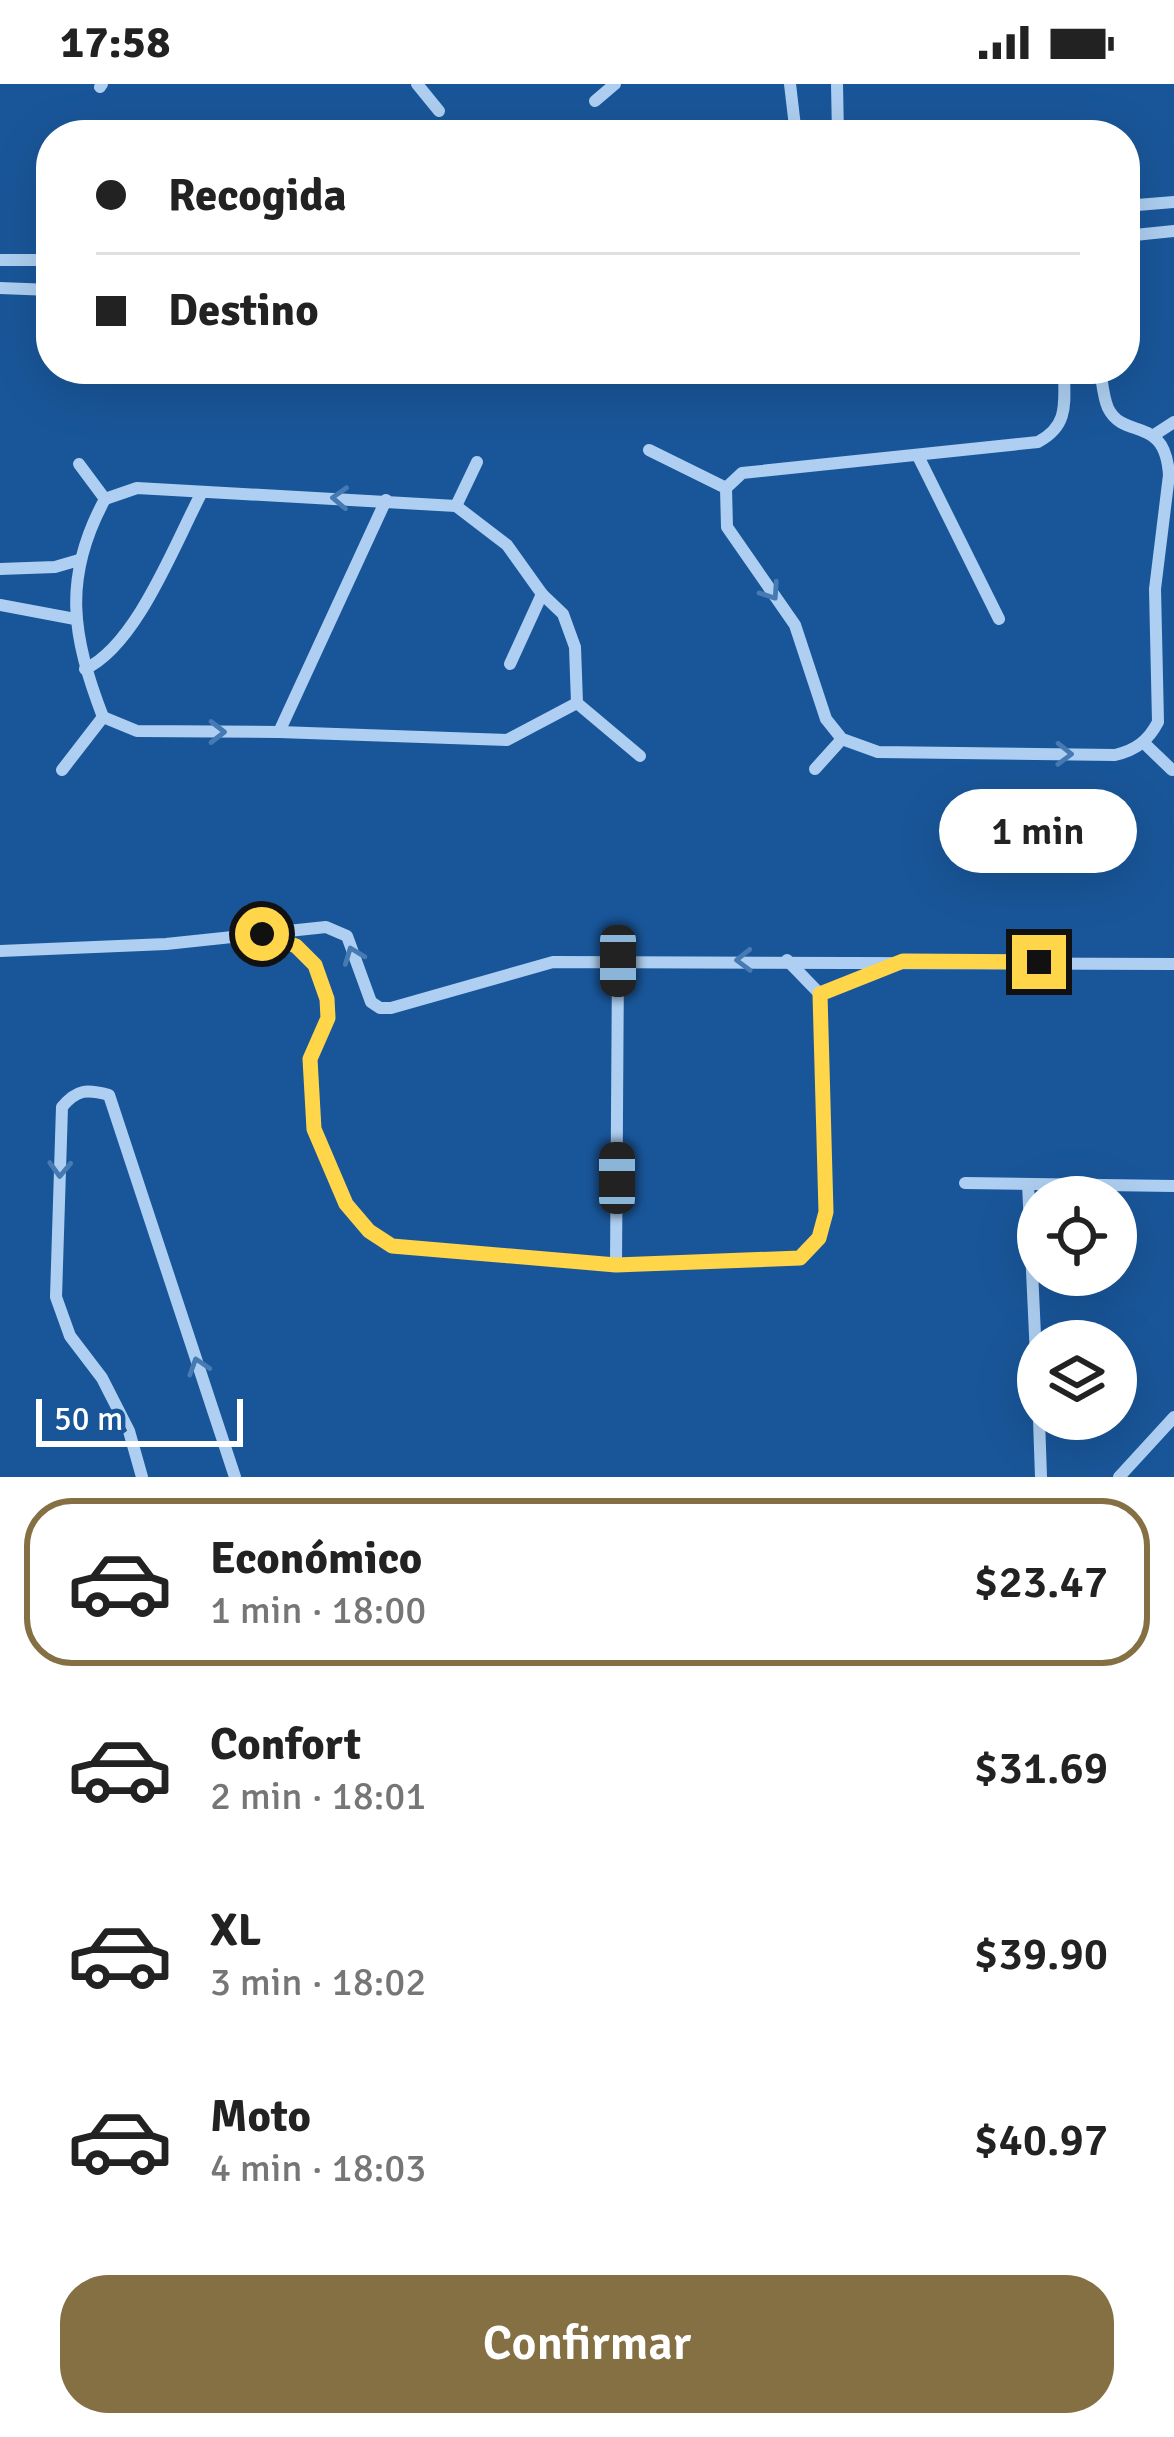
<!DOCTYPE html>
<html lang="es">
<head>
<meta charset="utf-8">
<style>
	body { margin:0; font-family:Signika,sans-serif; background:#f2f2f2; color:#222; height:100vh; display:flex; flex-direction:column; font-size:45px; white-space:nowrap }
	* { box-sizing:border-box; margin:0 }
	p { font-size:39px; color:#767676 }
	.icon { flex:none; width:66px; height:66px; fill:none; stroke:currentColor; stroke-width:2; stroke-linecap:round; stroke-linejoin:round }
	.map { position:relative; height:1393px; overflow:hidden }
	.details { display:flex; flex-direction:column; background:#fff; flex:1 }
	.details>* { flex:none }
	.hud { position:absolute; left:36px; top:36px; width:1104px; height:264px; border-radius:48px; box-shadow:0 12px 48px #0002; display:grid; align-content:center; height:264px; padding:0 60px; background:#fff }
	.controls { position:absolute; left:1017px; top:1092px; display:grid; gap:24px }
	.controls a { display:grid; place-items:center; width:120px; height:120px; border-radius:50%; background:#fff; box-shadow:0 12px 48px #0002; font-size:60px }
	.scale { position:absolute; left:36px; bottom:30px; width:207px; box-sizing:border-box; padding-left:12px; border:6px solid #fff; border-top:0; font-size:33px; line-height:42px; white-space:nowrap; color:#fff; -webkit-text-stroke:9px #195699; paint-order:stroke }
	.end { position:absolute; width:54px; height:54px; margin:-27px; border:15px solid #ffd54a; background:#111; box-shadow:0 0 0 6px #111 }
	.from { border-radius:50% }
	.bubble { position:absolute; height:84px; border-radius:42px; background:#fff; box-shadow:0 12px 48px #0002; font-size:39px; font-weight:600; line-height:84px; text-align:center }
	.car { position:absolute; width:36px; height:72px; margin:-36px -18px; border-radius:15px; box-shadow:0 0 9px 3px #0007; background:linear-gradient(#222 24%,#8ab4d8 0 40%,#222 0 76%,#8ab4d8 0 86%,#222 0) }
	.hud b { display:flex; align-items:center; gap:42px; height:114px; font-size:45px }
	.hud b+b { border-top:3px solid #e0e0e0 }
	.hud i { width:30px; height:30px; background:#222 }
	ul { padding:21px 0 0; list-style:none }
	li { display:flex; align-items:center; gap:36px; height:168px; margin:0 24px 18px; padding:0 36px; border:6px solid transparent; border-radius:48px }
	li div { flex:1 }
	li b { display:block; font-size:45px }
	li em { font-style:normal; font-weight:600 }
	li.on { border-color:#857044 }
	li>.icon { width:108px; height:108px; stroke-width:1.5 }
	.primary-button { display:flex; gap:24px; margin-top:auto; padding:24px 60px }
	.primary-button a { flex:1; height:138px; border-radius:48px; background:#857044; color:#fff; font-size:48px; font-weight:600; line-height:138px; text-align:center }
	.status { display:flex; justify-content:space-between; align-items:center; height:84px; padding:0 60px; background:#fff; direction:ltr }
	.status svg { height:33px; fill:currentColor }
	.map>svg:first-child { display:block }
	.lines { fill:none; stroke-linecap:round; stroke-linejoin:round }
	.street { stroke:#aecff1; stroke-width:12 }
	.oneway { stroke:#467ab3 }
	.route { stroke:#ffd54a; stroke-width:15 }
</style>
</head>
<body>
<div class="status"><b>17:58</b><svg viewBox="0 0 49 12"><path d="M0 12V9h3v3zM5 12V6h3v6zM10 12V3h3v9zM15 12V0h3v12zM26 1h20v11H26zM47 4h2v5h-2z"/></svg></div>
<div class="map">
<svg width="1174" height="1393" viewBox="0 0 1174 1393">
	<rect width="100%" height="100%" fill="#195699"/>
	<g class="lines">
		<g class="street">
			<path d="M417,0L439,27"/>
			<path d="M790,0L796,51"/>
			<path d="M837,0L838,51"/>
			<path d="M100,3L102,0"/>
			<path d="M595,17L615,0"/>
			<path d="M1125,122L1174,118"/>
			<path d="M1125,152L1174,147"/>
			<path d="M0,176H51"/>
			<path d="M0,204L51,206"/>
			<path d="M1064,285C1064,318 1070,341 1038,358L742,389L726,404L727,443L795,541L826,635L842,655L878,668L1115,671C1136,666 1148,657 1158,638L1155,505L1169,391C1165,330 1124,357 1108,324C1103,313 1102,296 1100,285"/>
			<path d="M1154,351L1174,338"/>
			<path d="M649,366L726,404"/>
			<path d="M918,372L999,535"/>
			<path d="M79,380L105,415"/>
			<path d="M105,415L137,404L456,422L507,461L542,510L563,530L575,563L577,619"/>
			<path d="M456,422L477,378"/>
			<path d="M0,485L55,483L79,476"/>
			<path d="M0,521L75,535"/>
			<path d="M510,580L542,510"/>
			<path d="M85,585C137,561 175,459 202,408"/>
			<path d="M577,619L640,672"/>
			<path d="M103,633L137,647L279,648L507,656L577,619"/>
			<path d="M103,633C72,552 62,494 105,415"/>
			<path d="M279,648L386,416"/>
			<path d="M1144,659L1172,686"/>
			<path d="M815,685L842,655"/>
			<path d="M62,686L103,633"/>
			<path d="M263,850L296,862L315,881L327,915L328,934L311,975L313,1045L346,1119L369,1147L392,1162L616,1181L800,1174L819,1154L826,1128L820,910L787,876"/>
			<path d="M0,867L166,860L326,843L347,852L371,918L380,924H391L553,878L1174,880"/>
			<path d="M820,910L896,880"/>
			<path d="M965,1099L1174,1102"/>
			<path d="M1028,1100L1038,1316"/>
			<path d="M616,1181L618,877"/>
			<path d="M1039,1335L1041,1393"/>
			<path d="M142,1393L129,1347L102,1294L70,1252L56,1213L62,1023C77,1005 87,1005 109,1011L235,1393"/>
			<path d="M1119,1393L1174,1333"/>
		</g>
	</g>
	<defs><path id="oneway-chevron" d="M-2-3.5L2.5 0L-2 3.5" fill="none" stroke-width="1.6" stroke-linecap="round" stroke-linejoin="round" transform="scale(3)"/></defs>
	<g class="oneway">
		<use href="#oneway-chevron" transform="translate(340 414) rotate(-177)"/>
		<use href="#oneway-chevron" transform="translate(771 508) rotate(56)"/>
		<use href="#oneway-chevron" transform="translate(217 648)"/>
		<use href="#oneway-chevron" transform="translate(1064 670) rotate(1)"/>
		<use href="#oneway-chevron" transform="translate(353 871) rotate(-111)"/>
		<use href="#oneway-chevron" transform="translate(744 876) rotate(179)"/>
		<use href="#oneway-chevron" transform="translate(60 1085) rotate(92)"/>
		<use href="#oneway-chevron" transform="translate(198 1282) rotate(-108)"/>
	</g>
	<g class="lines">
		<path class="route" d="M262,850L296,862L315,881L327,915L328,934L310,975L314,1045L346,1120L369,1147L392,1162L616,1181L800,1174L819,1154L826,1128L820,910L903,877L1039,878"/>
	</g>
</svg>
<div class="controls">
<a><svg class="icon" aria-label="locate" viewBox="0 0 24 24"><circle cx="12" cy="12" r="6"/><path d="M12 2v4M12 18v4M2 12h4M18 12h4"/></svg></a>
<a><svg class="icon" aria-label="layers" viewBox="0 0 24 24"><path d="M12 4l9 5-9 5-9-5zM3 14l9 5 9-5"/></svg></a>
</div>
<div class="scale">50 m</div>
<i class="end from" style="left:262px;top:850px"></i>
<i class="end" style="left:1039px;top:878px"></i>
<div class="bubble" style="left:939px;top:705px;width:198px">1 min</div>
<i class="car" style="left:618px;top:877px;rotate:180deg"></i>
<i class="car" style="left:617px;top:1094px;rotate:0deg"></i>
<div class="hud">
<b><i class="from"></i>Recogida</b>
<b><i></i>Destino</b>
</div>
</div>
<section class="details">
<ul>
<li class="on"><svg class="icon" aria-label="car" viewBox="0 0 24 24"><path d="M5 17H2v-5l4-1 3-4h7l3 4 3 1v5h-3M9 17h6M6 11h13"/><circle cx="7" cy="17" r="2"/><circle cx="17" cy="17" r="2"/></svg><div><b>Económico</b><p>1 min · 18:00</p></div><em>$23.47</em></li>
<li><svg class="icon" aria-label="car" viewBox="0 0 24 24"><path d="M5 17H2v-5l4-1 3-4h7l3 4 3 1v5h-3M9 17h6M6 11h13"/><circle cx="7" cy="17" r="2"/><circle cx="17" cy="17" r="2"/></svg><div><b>Confort</b><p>2 min · 18:01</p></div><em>$31.69</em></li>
<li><svg class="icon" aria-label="car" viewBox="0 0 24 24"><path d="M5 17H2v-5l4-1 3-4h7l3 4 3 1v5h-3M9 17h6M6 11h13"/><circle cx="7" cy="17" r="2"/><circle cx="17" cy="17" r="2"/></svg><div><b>XL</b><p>3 min · 18:02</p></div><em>$39.90</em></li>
<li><svg class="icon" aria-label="car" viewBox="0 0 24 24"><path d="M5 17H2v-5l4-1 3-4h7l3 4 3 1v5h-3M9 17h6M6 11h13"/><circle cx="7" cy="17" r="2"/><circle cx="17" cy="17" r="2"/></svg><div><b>Moto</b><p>4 min · 18:03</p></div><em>$40.97</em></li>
</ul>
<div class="primary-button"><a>Confirmar</a></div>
</section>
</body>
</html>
